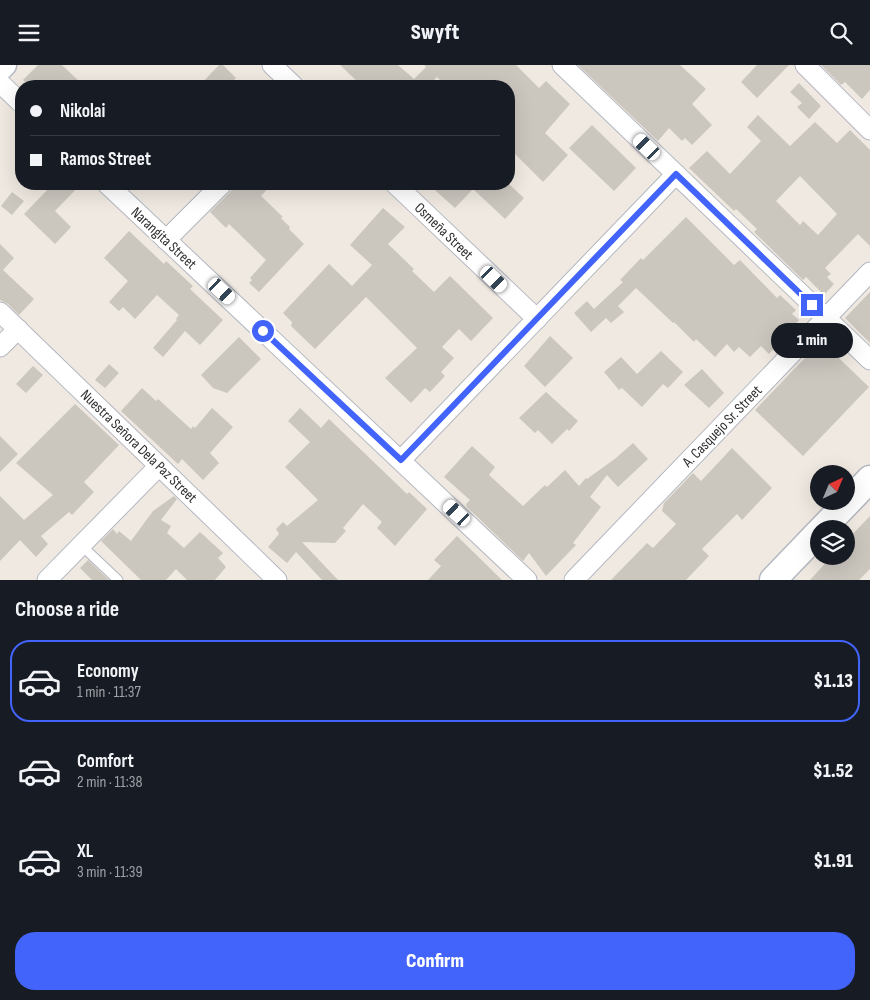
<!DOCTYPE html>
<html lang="en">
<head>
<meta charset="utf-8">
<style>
	body { margin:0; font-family:"Sofia Sans Condensed",sans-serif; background:#20242c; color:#f1f3f6; height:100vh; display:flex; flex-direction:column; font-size:19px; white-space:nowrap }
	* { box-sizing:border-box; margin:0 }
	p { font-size:16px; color:#9ea1a6 }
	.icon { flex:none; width:28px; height:28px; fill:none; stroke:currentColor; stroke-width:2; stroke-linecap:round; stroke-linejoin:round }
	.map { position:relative; height:515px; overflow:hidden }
	.panel { display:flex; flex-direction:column; background:#171b24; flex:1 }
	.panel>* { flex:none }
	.hud { position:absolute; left:15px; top:15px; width:500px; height:110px; border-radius:20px; box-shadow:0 5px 20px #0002; display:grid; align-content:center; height:110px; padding:0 15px; background:#171b24 }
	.needle { width:32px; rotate:44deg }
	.buttons { position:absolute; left:810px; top:400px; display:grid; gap:10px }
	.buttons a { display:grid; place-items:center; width:45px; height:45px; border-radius:50%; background:#171b24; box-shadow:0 5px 20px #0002; font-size:25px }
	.end { position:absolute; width:22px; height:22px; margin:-11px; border:6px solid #4264fb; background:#fff; box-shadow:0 0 0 2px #fff }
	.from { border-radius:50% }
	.bubble { position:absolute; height:35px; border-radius:18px; background:#171b24; box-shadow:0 5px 20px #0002; font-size:16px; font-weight:800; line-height:35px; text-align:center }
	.car { position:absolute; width:15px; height:30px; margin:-15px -8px; border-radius:6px; box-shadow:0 0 4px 1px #0007; background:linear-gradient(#fff 24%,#345 0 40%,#fff 0 76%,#345 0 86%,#fff 0) }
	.hud b { display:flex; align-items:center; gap:18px; height:48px; font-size:19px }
	.hud b+b { border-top:1px solid #363941 }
	.hud i { width:12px; height:12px; background:#f1f3f6 }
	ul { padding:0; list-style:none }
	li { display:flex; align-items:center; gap:15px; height:82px; margin:0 10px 8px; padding:0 5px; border:2px solid transparent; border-radius:20px }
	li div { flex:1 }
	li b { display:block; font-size:19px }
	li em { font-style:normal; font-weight:800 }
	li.current { border-color:#4264fb }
	li>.icon { width:45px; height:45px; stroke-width:1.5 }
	h2 { padding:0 15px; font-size:22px; line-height:60px }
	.primary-button { display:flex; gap:10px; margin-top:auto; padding:10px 15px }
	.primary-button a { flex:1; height:58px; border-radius:20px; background:#4264fb; color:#fff; font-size:20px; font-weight:800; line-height:58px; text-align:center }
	header { display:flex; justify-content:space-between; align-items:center; height:65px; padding:0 15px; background:#171b24; font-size:22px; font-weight:800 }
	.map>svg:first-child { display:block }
	.building { fill:#cbc7bf; fill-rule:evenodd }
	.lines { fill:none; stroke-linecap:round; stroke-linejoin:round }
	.service-casing { stroke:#b4b7c1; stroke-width:11 }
	.minor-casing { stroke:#b4b7c1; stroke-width:21 }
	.tertiary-casing { stroke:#b4b7c1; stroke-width:25 }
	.secondary-casing { stroke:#b4b7c1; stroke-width:29 }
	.service { stroke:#fff; stroke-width:9 }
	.minor { stroke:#fff; stroke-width:19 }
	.tertiary { stroke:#fff; stroke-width:22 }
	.secondary { stroke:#fff; stroke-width:26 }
	.route { stroke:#4264fb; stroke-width:6 }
	.labels { text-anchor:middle; stroke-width:4; stroke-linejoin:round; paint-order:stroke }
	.street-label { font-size:15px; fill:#2e2e2e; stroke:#fff }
</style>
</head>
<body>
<header><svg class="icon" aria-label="menu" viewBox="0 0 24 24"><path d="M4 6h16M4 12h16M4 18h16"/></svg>Swyft<svg class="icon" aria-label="search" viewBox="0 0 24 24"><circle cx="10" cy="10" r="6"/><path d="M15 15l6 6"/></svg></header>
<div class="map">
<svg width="870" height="515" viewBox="0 0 870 515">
	<rect width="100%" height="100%" fill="#efe9e1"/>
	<g class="building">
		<path d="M38,0H62L84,21H29L23,15Z"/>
		<path d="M219,0H223L236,13L228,21H199Z"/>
		<path d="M340,0H398L414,14L426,2L424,0H516L539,23L546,16L570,39L545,68L568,90L543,117L509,83V21H446L437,12L428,21H362Z"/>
		<path d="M578,0H680L706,24L692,39L712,60L692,80L685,73L682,76L669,63L658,76Z"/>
		<path d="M757,0H789L757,33L741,17Z"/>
		<path d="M821,0H870V25L862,34L845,17L841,20Z"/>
		<path d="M799,18L821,41L809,54L797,42L802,38L790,27Z"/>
		<path d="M758,50L790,81L815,57L837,78L850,65L870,85V181L858,169L825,203L831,209L827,212L834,219L824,230L806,212L803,215L754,167L757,164L736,144L734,146L689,103L707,86L730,109L761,76L747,62ZM800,111L837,149L818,170L803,156L800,160L776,136Z"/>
		<path d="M592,60L636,103L614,126L569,83Z"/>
		<path d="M53,119H81L55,146L71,162L55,179L24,149Z"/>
		<path d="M236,119H272L261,131L283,152L281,153L290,162L289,164L304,179L259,227L249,218L252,215L250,213L266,195L229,159L226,163L210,147L230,127Z"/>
		<path d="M428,119H509L524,133L505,154L473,124L455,143Z"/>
		<path d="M12,127L24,136L12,150L1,141Z"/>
		<path d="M383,143L405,162L388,179L414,204L412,206L434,227L450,211L493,253L471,276L459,264L442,282L454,293L441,307L445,311L430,327L425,323L411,338L385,313L417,283L366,232L315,284L291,261L292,257L283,248L329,199L352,221L372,200L350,180Z"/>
		<path d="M686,152L734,200L740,195L777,233L780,230L796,245L792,249L799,255L769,289L761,281L750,292L739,282L734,287L727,279L715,292L696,274L694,277L674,257L673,258L636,223L618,241L624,247L611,258L606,253L591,267L574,248L587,236L594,244L623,217L620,215L641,193L643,195Z"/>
		<path d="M129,166L164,199L166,196L193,221L190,224L223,255L200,280L185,266L163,292L153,283L177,255L176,254L179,250L157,230L135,254L123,242L119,246L109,237L128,216L104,193Z"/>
		<path d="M0,179L14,193L3,205L34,234L19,250L8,239L0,235Z"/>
		<path d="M870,227V278L845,253Z"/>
		<path d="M550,271L573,293L545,322L524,301Z"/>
		<path d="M239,272L261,294L227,328L213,323L201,310Z"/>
		<path d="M821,276L869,322L803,391L755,345Z"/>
		<path d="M661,286L683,307L668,323L663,319L642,342L622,323L619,325L604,307L621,292L637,309Z"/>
		<path d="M109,299L119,308L105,323L95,315Z"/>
		<path d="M33,301L43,310L26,328L16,319Z"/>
		<path d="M702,304L724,328L709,343L684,320Z"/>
		<path d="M142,323L156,336L158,334L191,364L193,361L195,363L212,343L233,362L210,388L219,398L203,415L182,394L178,399L121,346Z"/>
		<path d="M546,327L578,356L569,366L567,364L552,379L538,365L535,368L519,353Z"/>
		<path d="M75,339L119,380L84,417L94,427L72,450L69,447L41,471L48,479L36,492L20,475L0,496V431L24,455L53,430L16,398Z"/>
		<path d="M300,343L321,363L329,354L407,429L409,427L427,444L395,481L377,463L382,457L363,439L343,463L346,466L335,478L302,477L338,515H322L296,487L287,498L268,482L279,469L276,464L283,457L287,461L318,435L285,402L310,377L288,356Z"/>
		<path d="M0,371L18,389L0,407Z"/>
		<path d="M633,378L648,394L618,422L607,410L590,432L601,442L573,478L576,480L546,511L529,488L523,496L467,442L466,439L470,435L444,412L472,381L495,402L489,410L523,441L545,420L547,422L565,405L579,421L586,413L587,414L616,393Z"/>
		<path d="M732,383L772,423L742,455L737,449L702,484L709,491L686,515H611L647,478L653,483L676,459L662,446L664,438L693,408L701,416Z"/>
		<path d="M174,431L177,434L161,455L171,461L167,468L184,483L200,467L223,488L218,493L226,502L215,515H187L176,504L166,515H141L101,476L113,464L117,469L119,466L131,476L153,446Z"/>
		<path d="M870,451V504L859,515H810L832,491H846V476Z"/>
		<path d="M457,471L502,515H428L441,501L434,495Z"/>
		<path d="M88,495L107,513L109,515H92L80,503Z"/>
	</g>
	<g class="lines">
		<defs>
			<path id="service" d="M81,480L118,515"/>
			<g id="minor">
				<path d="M272,0L294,21"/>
				<path d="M562,0L870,295"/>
				<path d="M805,0L870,65"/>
				<path d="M0,18L21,38"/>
				<path d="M107,119L527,515"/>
				<path d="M395,119L537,254"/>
				<path d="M166,175L222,119"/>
				<path d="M0,247L277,515"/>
				<path d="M0,282L18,264"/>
				<path d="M401,395L676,109"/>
				<path d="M47,515L159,401"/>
				<path d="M574,515L870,207"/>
			</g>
			<path id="tertiary" d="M0,5L5,0"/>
			<g id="secondary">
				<path d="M822,464L870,414"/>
				<path d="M773,515L819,467"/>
			</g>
		</defs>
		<use href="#service" class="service-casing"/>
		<use href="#minor" class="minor-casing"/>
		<use href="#tertiary" class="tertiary-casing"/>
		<use href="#secondary" class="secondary-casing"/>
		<use href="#service" class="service"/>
		<use href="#minor" class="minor"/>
		<use href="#tertiary" class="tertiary"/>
		<use href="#secondary" class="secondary"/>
	</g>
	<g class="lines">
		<path class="route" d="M263,266L401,395L676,109L812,240"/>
	</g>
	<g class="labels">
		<g class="street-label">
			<text transform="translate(444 166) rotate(44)" y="5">Osmeña Street</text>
			<text transform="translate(164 173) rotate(43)" y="5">Narangita Street</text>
			<text transform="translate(722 361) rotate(-46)" y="5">A. Casquejo Sr. Street</text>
			<text transform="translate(139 381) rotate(44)" y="5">Nuestra Señora Dela Paz Street</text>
		</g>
	</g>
</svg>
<div class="buttons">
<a><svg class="needle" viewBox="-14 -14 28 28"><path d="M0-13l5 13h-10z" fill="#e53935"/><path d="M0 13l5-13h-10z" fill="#9ea1a6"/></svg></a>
<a><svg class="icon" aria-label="layers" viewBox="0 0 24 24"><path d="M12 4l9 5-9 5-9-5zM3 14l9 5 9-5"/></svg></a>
</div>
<i class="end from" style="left:263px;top:266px"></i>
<i class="end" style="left:812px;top:240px"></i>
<div class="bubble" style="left:771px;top:258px;width:82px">1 min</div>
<i class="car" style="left:647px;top:82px;rotate:314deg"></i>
<i class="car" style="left:494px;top:214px;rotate:134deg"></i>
<i class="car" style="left:222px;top:226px;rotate:133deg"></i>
<i class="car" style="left:457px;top:448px;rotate:313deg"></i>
<div class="hud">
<b><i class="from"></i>Nikolai</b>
<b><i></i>Ramos Street</b>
</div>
</div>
<section class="panel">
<h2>Choose a ride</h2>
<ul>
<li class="current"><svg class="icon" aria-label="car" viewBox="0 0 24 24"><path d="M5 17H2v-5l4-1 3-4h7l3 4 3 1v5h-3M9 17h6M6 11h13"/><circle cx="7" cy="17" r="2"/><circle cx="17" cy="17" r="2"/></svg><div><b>Economy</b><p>1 min · 11:37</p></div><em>$1.13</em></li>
<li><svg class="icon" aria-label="car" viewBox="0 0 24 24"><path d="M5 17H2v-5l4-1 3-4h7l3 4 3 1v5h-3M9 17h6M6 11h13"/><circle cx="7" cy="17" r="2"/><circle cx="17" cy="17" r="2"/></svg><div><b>Comfort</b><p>2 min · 11:38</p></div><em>$1.52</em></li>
<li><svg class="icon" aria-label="car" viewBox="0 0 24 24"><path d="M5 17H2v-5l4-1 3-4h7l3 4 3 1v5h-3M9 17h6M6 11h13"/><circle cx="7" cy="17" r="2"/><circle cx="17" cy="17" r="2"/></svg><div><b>XL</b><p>3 min · 11:39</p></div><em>$1.91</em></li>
</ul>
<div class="primary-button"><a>Confirm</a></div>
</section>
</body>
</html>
